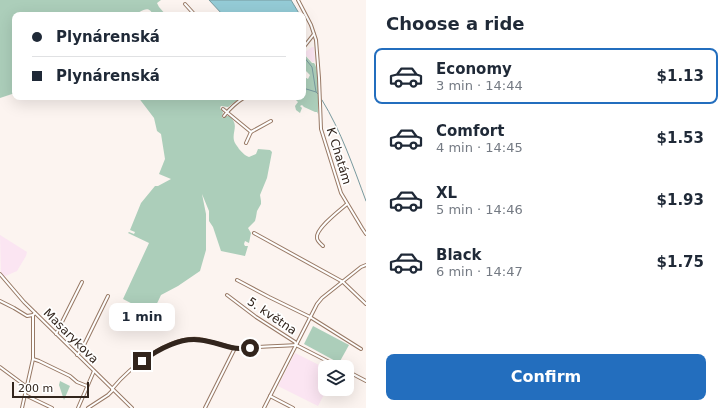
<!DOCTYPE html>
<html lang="en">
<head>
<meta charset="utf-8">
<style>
	body { margin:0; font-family:"DejaVu Sans",sans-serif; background:#f2f2f3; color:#1f2937; height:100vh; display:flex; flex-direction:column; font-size:15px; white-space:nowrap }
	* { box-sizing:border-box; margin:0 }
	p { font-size:13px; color:#747a83 }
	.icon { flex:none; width:22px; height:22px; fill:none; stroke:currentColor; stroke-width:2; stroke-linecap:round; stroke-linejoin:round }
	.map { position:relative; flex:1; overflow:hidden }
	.details { display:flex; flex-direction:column; background:#fff; width:360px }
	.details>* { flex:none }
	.guide { position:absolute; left:12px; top:12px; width:294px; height:88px; border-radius:8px; box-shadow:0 4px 16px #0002; display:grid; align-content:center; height:88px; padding:0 20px; background:#fff }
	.fabs { position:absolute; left:318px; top:360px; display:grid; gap:8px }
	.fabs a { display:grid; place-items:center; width:36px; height:36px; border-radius:8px; background:#fff; box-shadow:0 4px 16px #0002; font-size:20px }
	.scale { position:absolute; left:12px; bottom:10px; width:77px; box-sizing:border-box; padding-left:4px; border:2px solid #32251d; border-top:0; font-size:11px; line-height:14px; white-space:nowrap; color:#32251d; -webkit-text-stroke:3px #fff; paint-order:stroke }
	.end { position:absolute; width:18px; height:18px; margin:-9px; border:5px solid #32251d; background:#fff; box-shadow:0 0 0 2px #fff }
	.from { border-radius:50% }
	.bubble { position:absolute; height:28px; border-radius:8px; background:#fff; box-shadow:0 4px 16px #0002; font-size:13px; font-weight:700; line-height:28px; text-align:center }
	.guide b { display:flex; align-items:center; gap:14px; height:38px; font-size:15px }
	.guide b+b { border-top:1px solid #e0e1e3 }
	.guide i { width:10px; height:10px; background:#1f2937 }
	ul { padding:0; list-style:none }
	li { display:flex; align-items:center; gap:12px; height:56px; margin:0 8px 6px; padding:0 12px; border:2px solid transparent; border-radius:8px }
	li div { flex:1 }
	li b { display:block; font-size:15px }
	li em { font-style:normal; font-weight:700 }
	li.on { border-color:#236ebe }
	li>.icon { width:36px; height:36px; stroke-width:1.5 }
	h2 { padding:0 20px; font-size:18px; line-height:48px }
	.button { display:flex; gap:8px; margin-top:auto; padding:8px 20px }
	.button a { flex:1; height:46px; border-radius:8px; background:#236ebe; color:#fff; font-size:16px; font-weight:700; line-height:46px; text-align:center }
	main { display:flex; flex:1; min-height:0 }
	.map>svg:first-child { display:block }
	.industrial { fill:#fbe5f2 }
	.green { fill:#acceba }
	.water { fill:#94cbd6; stroke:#77999e }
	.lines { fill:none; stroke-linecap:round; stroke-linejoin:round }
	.stream { stroke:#77999e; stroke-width:1 }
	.minor-casing { stroke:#987965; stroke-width:4 }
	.minor { stroke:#fff; stroke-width:2 }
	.route { stroke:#32251d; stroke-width:5 }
	.labels { text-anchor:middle; stroke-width:3.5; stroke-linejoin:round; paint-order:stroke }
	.street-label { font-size:12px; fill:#32251d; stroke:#fff }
</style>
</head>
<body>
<main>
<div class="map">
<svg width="366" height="408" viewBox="0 0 366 408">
	<rect width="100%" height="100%" fill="#fcf4f0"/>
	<g class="industrial">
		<path d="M312,47H314L315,60L314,62H312L304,53Z"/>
		<path d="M0,235L27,252L26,256L17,271L1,278Z"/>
		<path d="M295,353L325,368V389H327L318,406L278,386Z"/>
	</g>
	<g class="green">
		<path d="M0,0H161L157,3L159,7L166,15H153C148,3 141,13 132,15H15V93L0,98Z"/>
		<path d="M303,53L312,63H314C320,70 318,103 318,114L317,112H315L304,107L302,105L300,106L302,108L300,113L296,110L295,106L298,102L293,97H303V76L308,79L310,75L303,68Z"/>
		<path d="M138,97H222L224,98L227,97H241L228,107L221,106L220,108L223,112L222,117L223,118L226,116H229C241,125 230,133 235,143C236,145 238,147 239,149C243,153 244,155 249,157L256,154L258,149L270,150L272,152L267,178L260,195L261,201V204L257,211L256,217L255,221L248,228L251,233L249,243L245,241L244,244L245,246H248L245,256L221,251L213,227L209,221V211L202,194L206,214V250L200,271L178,286L161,295L152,314L123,299L149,243L128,233L129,232L134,234L135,232L130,230L141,203L155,186H158L171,179L159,174L165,159L161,134L157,131L154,118Z"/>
		<path d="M313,326L349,345L339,363L304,344Z"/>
		<path d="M60,381L70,386L64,400L59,385Z"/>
	</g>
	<path class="water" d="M209,0H291L300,15H223Z"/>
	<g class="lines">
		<g class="stream">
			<path d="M303,56L312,67L316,92L318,94"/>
			<path d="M303,88L316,92"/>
			<path d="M322,100C341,131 353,166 366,201"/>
		</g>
		<defs>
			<g id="minor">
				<path d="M298,0L311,25L316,40L319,78L321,129L341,193L362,228L366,234"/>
				<path d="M185,4L195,15"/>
				<path d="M303,48L314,34"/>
				<path d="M223,109L251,132"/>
				<path d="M224,116C230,108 237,102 245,97"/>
				<path d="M246,143L251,132L271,121"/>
				<path d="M254,233L343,282L366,304"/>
				<path d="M323,246C321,244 317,241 317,238C315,229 340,210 347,204"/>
				<path d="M0,274L24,302L132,408"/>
				<path d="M237,280L269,297L310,317L361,349"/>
				<path d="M227,295L256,317L295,342L296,345L339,367"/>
				<path d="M0,301L14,308L27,316L33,315"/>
				<path d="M56,334L82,282"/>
				<path d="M77,355L82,349L108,296"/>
				<path d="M33,359L39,361L70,376L77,382L87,386"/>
				<path d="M0,367L27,387"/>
				<path d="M347,371L366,381"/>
				<path d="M112,389C130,367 169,336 199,339C211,341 223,346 235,348C243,349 251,348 259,347C271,346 283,346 296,345"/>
				<path d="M25,395L52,408"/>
				<path d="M270,396L293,408"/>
				<path d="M22,408L33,359V315L35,313"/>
				<path d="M78,408L94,371"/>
				<path d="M88,408L108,395L113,390"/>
				<path d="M205,408L235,348"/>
				<path d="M264,408L317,304L322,298L361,267L366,265"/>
			</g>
		</defs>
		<use href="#minor" class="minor-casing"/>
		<use href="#minor" class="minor"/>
	</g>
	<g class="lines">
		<path class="route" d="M142,361C159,349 180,337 200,340C212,341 223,346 234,348C239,349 245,348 250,348"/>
	</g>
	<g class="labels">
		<g class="street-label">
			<text transform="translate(339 156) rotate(73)" y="4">K Chatám</text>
			<text transform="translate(272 316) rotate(34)" y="4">5. května</text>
			<text transform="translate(71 336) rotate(45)" y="4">Masarykova</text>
		</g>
	</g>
</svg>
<div class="fabs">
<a><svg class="icon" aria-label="layers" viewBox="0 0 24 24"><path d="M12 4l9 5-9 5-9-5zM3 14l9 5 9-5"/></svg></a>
</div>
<div class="scale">200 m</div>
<i class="end from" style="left:250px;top:348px"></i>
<i class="end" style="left:142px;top:361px"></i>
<div class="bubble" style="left:109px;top:303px;width:66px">1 min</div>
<div class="guide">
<b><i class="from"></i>Plynárenská</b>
<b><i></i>Plynárenská</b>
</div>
</div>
<section class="details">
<h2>Choose a ride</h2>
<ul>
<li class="on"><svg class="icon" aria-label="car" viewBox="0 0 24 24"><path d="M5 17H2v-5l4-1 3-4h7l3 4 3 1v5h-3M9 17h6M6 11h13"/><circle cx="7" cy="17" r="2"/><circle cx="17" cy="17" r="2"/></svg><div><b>Economy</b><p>3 min · 14:44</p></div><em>$1.13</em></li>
<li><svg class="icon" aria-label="car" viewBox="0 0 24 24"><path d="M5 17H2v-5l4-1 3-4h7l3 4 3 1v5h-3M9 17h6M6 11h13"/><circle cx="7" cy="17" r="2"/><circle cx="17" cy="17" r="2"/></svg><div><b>Comfort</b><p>4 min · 14:45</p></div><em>$1.53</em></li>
<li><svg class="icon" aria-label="car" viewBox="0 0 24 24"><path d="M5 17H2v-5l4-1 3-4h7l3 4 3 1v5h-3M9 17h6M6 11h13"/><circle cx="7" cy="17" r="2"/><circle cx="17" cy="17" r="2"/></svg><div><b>XL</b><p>5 min · 14:46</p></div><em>$1.93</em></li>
<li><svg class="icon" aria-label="car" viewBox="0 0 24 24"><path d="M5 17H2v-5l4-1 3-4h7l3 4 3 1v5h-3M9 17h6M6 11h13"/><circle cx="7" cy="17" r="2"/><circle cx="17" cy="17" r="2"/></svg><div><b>Black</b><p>6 min · 14:47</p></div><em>$1.75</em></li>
</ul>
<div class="button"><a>Confirm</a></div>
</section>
</main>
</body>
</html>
